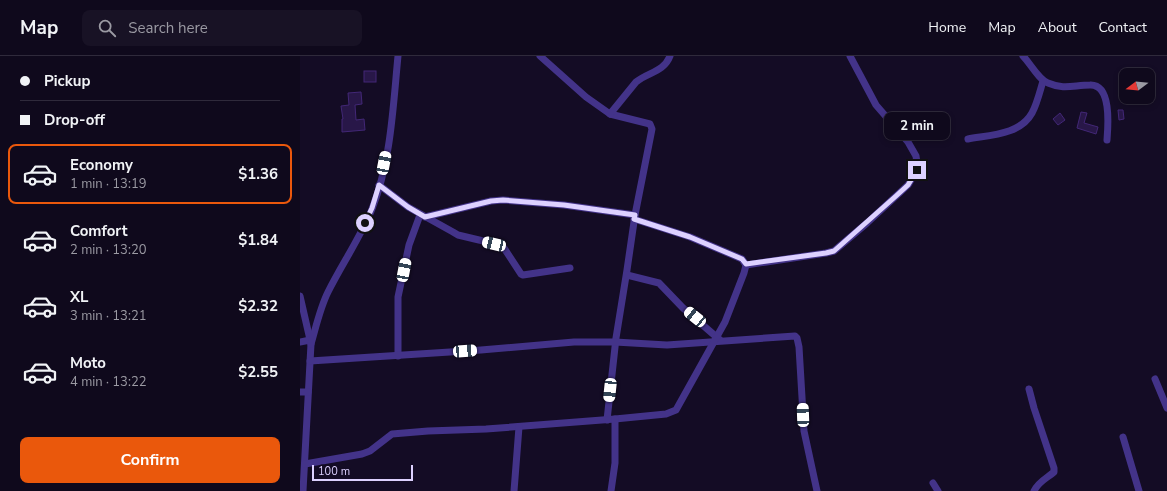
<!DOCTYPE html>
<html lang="en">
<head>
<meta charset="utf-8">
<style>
	body { margin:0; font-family:"Nunito Sans",sans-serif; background:#181225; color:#f1f3f6; height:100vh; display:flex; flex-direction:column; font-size:15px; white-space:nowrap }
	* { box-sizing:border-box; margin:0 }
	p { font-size:13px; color:#9b9aa3 }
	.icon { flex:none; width:22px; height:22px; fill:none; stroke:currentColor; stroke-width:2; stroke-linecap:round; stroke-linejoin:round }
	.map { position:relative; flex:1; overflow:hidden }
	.sheet { display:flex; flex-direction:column; background:#0f091c; width:300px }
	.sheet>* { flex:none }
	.guide { display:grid; align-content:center; height:88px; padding:0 20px; background:#0f091c }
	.needle { width:26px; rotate:254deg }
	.fabs { position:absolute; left:819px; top:12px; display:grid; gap:8px }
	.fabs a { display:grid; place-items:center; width:36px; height:36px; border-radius:8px; background:#0f091c; box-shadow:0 2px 6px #0003,0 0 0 1px #2f2a3b; font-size:20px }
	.scale { position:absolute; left:12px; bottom:10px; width:101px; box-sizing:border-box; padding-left:4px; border:2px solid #ddd1ff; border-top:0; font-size:11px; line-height:14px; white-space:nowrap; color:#ddd1ff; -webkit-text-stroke:3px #140c25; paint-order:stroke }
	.end { position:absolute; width:18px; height:18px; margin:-9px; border:5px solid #ddd1ff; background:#111; box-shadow:0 0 0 2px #111 }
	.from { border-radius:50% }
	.bubble { position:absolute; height:28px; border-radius:8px; background:#0f091c; box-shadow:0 2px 6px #0003,0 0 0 1px #2f2a3b; font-size:13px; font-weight:700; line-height:28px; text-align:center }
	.car { position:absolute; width:12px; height:24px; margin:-12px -6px; border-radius:5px; box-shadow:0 0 3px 1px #0007; background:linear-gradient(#fff 24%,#345 0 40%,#fff 0 76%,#345 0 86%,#fff 0) }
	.guide b { display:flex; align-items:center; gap:14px; height:38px; font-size:15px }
	.guide b+b { border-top:1px solid #2f2a3b }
	.guide i { width:10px; height:10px; background:#f1f3f6 }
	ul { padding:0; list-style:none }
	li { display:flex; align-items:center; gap:12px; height:60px; margin:0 8px 6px; padding:0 12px; border:2px solid transparent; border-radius:8px }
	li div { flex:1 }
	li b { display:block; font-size:15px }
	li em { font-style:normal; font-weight:700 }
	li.selected { border-color:#ea580c }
	li>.icon { width:36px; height:36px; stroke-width:1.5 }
	.cta { display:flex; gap:8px; margin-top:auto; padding:8px 20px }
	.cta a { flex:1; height:46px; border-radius:8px; background:#ea580c; color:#fff; font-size:16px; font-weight:700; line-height:46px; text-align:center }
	header { display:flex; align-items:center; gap:24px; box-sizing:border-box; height:56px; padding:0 20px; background:#0f091c; border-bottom:1px solid #2f2a3b }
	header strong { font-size:19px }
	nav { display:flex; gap:22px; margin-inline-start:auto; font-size:14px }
	.search { width:280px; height:36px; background:#181225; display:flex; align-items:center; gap:10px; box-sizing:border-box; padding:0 14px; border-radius:8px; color:#9b9aa3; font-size:15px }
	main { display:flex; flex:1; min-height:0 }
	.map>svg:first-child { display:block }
	.building { fill:#281748; stroke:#422776 }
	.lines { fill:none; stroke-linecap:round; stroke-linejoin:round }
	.minor { stroke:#433389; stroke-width:7 }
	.route { stroke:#ddd1ff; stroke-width:5 }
</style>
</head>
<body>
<header>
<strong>Map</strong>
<div class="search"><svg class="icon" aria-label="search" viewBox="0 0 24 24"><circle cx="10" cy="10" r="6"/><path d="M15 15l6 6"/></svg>Search here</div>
<nav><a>Home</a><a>Map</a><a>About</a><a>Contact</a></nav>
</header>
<main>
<section class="sheet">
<div class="guide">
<b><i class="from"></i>Pickup</b>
<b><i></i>Drop-off</b>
</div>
<ul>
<li class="selected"><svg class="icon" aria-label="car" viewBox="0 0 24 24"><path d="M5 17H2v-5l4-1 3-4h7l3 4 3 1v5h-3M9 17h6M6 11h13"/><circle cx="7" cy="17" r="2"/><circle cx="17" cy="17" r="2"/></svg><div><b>Economy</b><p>1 min · 13:19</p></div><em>$1.36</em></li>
<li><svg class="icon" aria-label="car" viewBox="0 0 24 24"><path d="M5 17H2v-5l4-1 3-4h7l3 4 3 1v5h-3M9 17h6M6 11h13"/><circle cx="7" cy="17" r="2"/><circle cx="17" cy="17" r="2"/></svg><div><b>Comfort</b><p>2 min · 13:20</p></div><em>$1.84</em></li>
<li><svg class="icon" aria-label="car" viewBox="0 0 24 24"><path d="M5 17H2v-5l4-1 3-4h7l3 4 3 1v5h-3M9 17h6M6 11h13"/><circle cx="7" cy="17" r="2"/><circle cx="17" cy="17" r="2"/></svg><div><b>XL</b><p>3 min · 13:21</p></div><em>$2.32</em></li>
<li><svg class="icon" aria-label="car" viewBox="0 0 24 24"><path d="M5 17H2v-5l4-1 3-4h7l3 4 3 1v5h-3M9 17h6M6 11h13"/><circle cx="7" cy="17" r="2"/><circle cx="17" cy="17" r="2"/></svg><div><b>Moto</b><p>4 min · 13:22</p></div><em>$2.55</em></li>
</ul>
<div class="cta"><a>Confirm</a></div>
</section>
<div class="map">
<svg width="867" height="435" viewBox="0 0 867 435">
	<rect width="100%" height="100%" fill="#140c25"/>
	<g class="building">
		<rect x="64" y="15" width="12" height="11"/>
		<path d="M61,36L62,48L55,49L56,64L64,63L65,74L42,76V63H43L41,50L49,49L48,37Z"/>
		<path d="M818,54H823L824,63L819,64Z"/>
		<path d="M781,56L787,57L784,67L798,71L796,78L777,72Z"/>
		<path d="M760,57L765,64L758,69L753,63Z"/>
	</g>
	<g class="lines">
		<g class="minor">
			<path d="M240,0L286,41L310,58L350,68L352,73L335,159L327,214L316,282L307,364"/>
			<path d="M723,0C730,7 739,24 748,27C764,34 774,29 790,29C812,28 808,71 807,84"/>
			<path d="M310,58L336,26C348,16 364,16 370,0"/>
			<path d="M668,83C689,79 720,79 732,57C737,48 740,35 743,25"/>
			<path d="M79,129L108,151L153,176L158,179L200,189L204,192L221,218L223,219L270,212"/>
			<path d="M125,161L191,145L203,144L264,149L335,159"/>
			<path d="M446,209L526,197L534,195L567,167L608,129L617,114V107L616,100L608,86L576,49L550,0"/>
			<path d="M327,219L359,227L383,252L420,284"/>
			<path d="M0,240L11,288L3,435"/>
			<path d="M0,286L10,284"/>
			<path d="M11,288C16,271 20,252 28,236C42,208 60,182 72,153C91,105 93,51 98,0"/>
			<path d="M98,300V241L109,189L120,159"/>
			<path d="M10,305L181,294L274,286H315L367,289L495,280L497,282L499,291L504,375L517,435"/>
			<path d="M855,323L867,352"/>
			<path d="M729,333L734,352L754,412V416C746,423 739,425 734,435"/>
			<path d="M0,336H8"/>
			<path d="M823,381L839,435"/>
			<path d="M5,408L62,398L70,395L92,378L128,375L186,373L315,363L366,358L376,354L425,266L444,217L446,209L442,203L390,181L334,163"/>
			<path d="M633,427L638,435"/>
			<path d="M214,435L219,371"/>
			<path d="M311,435L315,407V363"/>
		</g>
	</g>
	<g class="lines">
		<path class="route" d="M65,167L72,152L79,129L108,151L125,161L191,145L203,144L264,149L335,159L334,163L390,181L442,203L446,208L526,197L534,195L596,140L608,129L617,114"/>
	</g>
</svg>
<div class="fabs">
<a><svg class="needle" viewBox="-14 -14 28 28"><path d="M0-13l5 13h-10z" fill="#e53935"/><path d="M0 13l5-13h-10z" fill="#9b9aa3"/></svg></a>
</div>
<div class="scale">100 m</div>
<i class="end from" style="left:65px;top:167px"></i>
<i class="end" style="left:617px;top:114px"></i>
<div class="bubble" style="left:584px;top:56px;width:66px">2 min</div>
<i class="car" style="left:84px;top:107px;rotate:11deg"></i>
<i class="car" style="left:194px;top:188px;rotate:283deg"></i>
<i class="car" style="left:104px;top:214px;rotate:11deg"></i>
<i class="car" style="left:395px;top:261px;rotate:309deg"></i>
<i class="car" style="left:165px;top:295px;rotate:86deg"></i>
<i class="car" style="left:310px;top:334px;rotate:186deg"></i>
<i class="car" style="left:503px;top:359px;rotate:358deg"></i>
</div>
</main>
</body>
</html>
